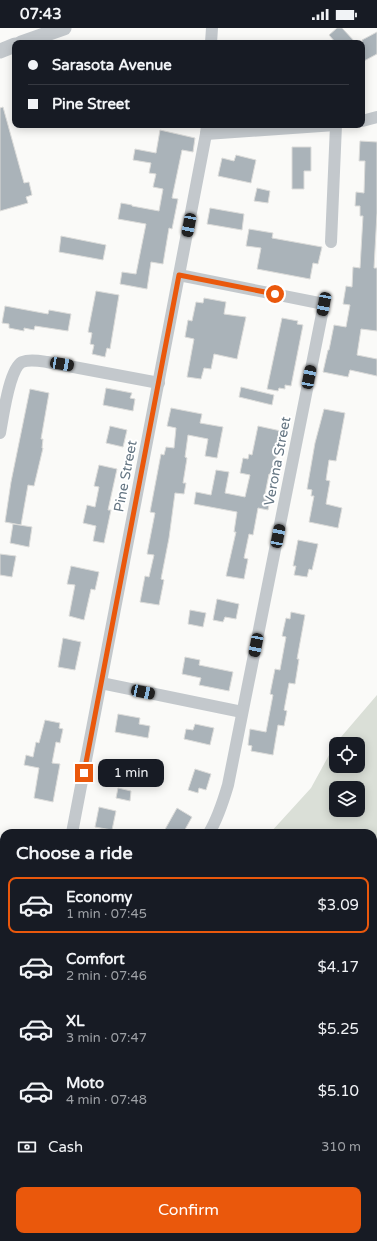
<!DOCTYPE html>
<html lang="en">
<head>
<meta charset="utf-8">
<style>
	body { margin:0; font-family:"Varela Round",sans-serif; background:#242831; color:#f1f3f6; height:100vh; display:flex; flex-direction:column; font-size:15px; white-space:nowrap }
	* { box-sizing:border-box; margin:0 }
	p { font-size:13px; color:#9ea1a6 }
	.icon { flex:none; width:22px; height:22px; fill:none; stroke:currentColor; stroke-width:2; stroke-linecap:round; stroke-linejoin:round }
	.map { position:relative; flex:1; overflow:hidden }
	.panel { position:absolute; left:0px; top:801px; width:377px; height:412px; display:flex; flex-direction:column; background:#171b24; border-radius:12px 12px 0 0; box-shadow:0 2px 10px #0003 }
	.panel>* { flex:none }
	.hud { position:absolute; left:12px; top:12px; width:353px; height:88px; border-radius:8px; box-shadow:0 2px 10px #0003; display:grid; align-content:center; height:88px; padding:0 16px; background:#171b24 }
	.controls { position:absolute; left:329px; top:709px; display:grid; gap:8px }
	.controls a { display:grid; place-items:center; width:36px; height:36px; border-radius:8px; background:#171b24; box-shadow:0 2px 10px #0003; font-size:20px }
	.end { position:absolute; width:18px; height:18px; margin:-9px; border:5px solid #ea580c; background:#fff; box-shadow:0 0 0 2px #fff }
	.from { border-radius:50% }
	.bubble { position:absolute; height:28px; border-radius:8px; background:#171b24; box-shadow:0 2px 10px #0003; font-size:13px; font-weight:600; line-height:28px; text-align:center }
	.car { position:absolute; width:12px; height:24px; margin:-12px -6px; border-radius:5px; box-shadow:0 0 3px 1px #0007; background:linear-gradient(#222 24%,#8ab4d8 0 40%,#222 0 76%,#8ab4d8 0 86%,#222 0) }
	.hud b { display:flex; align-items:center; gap:14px; height:38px; font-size:15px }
	.hud b+b { border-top:1px solid #363941 }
	.hud i { width:10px; height:10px; background:#f1f3f6 }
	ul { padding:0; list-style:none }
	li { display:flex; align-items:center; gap:12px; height:56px; margin:0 8px 6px; padding:0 8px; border:2px solid transparent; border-radius:8px }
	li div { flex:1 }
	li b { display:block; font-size:15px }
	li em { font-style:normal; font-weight:600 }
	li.selected { border-color:#ea580c }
	li>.icon { width:36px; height:36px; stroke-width:1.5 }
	h2 { padding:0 16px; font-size:18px; line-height:48px }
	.pay { display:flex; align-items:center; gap:10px; height:44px; padding:0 16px; font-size:15px }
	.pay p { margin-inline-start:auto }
	.button { display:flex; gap:8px; margin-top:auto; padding:8px 16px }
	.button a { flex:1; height:46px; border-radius:8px; background:#ea580c; color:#fff; font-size:16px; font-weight:600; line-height:46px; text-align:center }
	.status { display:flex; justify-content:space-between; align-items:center; height:28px; padding:0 20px; background:#171b24; direction:ltr }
	.status svg { height:11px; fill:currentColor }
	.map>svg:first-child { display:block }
	.green { fill:#dadfd7; fill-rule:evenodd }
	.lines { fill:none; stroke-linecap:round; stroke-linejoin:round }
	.river { stroke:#bbc7cb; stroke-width:24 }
	.building { fill:#aab3b9; stroke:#dcdcda }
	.minor { stroke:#c3c8cc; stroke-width:12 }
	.tertiary { stroke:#c3c8cc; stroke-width:15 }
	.route { stroke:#ea580c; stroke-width:5 }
	.labels { text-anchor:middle; stroke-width:4; stroke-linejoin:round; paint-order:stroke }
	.street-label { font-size:14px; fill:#657683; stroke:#fff }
</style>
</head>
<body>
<div class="status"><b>07:43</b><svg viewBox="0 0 49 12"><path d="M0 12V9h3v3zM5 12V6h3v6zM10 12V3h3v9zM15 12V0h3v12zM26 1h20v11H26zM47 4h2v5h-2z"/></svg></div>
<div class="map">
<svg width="377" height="1213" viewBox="0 0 377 1213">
	<rect width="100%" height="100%" fill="#fafaf8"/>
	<path class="green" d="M377,667V1213H0V1113L4,1111V1209H373V805H270L311,760L335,716ZM336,716H358V738H336ZM336,760H358V782H336Z"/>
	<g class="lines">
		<g class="river">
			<path d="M373,900L377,829"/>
			<path d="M99,1209L101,1213"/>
			<path d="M22,1213L30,1209"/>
			<path d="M155,1213L156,1209"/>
		</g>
	</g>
	<g class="building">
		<path d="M337,0H342L356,15H336L329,7Z"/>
		<path d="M377,4V26L362,34V12Z"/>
		<path d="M3,79L24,155L29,154L32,167L26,169L28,175L0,183V80Z"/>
		<path d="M160,102L195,110L193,124L182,122L172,170L178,171L172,201L169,200L163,236L151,234L147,261L120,256L122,244L136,246L146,196L118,191L121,175L132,177V178L159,183L163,161L153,159L156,146L149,145L151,135L133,132L135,121L156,125Z"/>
		<path d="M360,113L377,114V185L374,240H377V303L361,301L357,327L377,331V348L350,342L348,349L323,344L328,322H329L334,297L346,299L350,277L343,276L346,258L352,259L353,239L360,240L363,188H360V178H355L356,164L364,165L365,133H359Z"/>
		<path d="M292,119H311V143H304V161H292Z"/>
		<path d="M236,127L256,132L251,155L218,148L222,130L234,133Z"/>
		<path d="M257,160L270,163L268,175L254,173Z"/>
		<path d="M210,180L244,186L242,202L207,196Z"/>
		<path d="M249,201L273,205L272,210L322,219L318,236L313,235L310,251L257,241L261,220L246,218Z"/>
		<path d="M61,208L106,217L103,232L59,224Z"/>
		<path d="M96,263L119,267L110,321L107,320L105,329L92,326L94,317L90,316L92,305L88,304Z"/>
		<path d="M204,270L226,274L224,286L246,289L237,331L214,326L211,341L204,340L201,351L187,349L194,311L185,309L188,292L192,293L196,274L203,275Z"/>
		<path d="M5,278L48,286L49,282L71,286L68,303L35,298L34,302L24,300V303L9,300V296L2,295Z"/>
		<path d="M282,290L298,293L297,296L303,297L291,358L285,357V361L279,360L278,363L267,361Z"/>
		<path d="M241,359L274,367L272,377L239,369Z"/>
		<path d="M106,360L132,365L130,370L135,371L133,383L103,377Z"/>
		<path d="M30,361L49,365L41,411H43L42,420H43L34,458L28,457L21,497L5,494L11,454Z"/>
		<path d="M171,380L202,386L200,395L223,399L217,430L205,428L208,411L188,407L185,429L187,430L183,455H186L184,466L175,465L169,510L161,551L164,552L159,577L140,574L145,548L149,549L154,527L147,526L155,485L150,484L161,426L164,427L166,419L174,420L176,400L167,398Z"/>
		<path d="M324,381L345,385L336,433L329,432L326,452L330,453L326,476L342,480L338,500L309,494L314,468H311L312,462L307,461L315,415Z"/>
		<path d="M110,398L127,402L123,419L106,415Z"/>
		<path d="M258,398L281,403L273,446H269L264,471L270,472L268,482L258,480L253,507L249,506L244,530L248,531L244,551L226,548L236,504H234L237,484L194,476L196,464L211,467L216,442L229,444L225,465L245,469L250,447L240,445L243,430L248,431L249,426L252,427Z"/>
		<path d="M99,437L117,441L108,482H111L104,515L93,513L96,498L83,495L87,477L95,479L99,459L94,458Z"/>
		<path d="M13,496L32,499L29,519L10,515Z"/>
		<path d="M298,512L318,516L312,542L309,541L307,549L294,547L296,538H293Z"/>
		<path d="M0,526L16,528L12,549L0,547Z"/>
		<path d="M71,538L99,544L95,562L91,561L84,592L69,588L75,557L67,556Z"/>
		<path d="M217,571L239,576L236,591L225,589L223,594L213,592Z"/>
		<path d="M190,582L206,585L203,599L188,596Z"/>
		<path d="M291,584L305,587L297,631H299L295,656L289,655L284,682L287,683L284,698L278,697L273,727L251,723L252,718L248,717L250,701L266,704L273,667L270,666L275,641L280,642L286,609L282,608L286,590L290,591Z"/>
		<path d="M63,610L81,614L75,642L58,639Z"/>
		<path d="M185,629L200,632L199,637L233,644L229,663L199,657L201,650L182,646Z"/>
		<path d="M118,686L140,690L139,696L150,698L148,710L115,704Z"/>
		<path d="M45,692L60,695L59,700L63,701L60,715L56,714L52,735L60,736L53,774L34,770L39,740L24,737L26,727L33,729L36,714L39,715Z"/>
		<path d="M195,696L214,700L210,717L184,711L186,701L193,702Z"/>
		<path d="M108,735L125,738L121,757L104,754Z"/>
		<path d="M195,741L211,746L206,762L199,760L198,765L188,762Z"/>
		<path d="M118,760L131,763L130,773L116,770Z"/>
		<path d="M99,779L116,783L112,802L95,799Z"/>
		<path d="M177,780L192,789L183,805H163Z"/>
	</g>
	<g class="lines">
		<g class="minor">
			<path d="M211,15L212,0"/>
			<path d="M362,93L377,89"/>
			<path d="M206,106L335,97"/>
			<path d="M331,214L336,97"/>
			<path d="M179,247L324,276L228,757C223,774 218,790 209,805"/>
			<path d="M0,405C3,390 9,341 22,334C30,331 40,333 47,334L159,355"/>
			<path d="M101,655L242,684"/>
			<path d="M72,805L206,106L207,97"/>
			<path d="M0,994L4,992"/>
		</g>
		<g class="tertiary">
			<path d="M21,15L64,0"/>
			<path d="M0,23L15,17"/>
		</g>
	</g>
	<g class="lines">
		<path class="route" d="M84,745L179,247L275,266"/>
	</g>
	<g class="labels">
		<g class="street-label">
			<text transform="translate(277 433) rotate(-79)" y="5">Verona Street</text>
			<text transform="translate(125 448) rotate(-79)" y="5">Pine Street</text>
		</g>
	</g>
</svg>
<div class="controls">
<a><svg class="icon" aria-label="locate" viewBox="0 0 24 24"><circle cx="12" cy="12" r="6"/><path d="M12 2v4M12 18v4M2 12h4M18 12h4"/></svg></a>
<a><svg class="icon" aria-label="layers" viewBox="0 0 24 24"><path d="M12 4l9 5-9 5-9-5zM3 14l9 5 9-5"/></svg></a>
</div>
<i class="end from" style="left:275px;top:266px"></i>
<i class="end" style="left:84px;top:745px"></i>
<div class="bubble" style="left:98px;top:731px;width:66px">1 min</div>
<i class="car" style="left:189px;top:197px;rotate:191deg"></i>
<i class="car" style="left:324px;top:276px;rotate:191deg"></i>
<i class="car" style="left:62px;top:336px;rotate:100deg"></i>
<i class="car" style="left:309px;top:349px;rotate:11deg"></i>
<i class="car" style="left:278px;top:508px;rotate:11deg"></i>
<i class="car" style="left:256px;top:617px;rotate:191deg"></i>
<i class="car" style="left:143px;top:664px;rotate:102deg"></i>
<div class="hud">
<b><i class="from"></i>Sarasota Avenue</b>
<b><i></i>Pine Street</b>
</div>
<section class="panel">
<h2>Choose a ride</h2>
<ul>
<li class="selected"><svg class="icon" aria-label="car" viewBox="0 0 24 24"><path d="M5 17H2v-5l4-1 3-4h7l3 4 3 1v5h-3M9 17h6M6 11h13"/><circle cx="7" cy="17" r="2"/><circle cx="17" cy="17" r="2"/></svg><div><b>Economy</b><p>1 min · 07:45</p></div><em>$3.09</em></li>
<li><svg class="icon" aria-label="car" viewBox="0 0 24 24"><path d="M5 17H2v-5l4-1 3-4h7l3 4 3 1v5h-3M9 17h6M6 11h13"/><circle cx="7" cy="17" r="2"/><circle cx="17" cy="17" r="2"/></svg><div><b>Comfort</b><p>2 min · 07:46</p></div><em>$4.17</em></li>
<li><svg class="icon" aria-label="car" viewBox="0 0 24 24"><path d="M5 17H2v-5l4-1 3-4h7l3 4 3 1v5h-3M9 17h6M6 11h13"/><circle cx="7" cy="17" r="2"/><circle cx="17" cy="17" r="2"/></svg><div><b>XL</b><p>3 min · 07:47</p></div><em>$5.25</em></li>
<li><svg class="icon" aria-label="car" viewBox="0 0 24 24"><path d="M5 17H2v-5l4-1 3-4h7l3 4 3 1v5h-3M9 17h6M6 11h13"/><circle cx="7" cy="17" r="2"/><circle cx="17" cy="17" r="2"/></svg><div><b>Moto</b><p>4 min · 07:48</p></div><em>$5.10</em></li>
</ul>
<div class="pay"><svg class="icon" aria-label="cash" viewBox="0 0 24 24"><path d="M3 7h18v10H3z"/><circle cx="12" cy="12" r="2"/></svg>Cash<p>310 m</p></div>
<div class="button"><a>Confirm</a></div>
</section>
</div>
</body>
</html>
